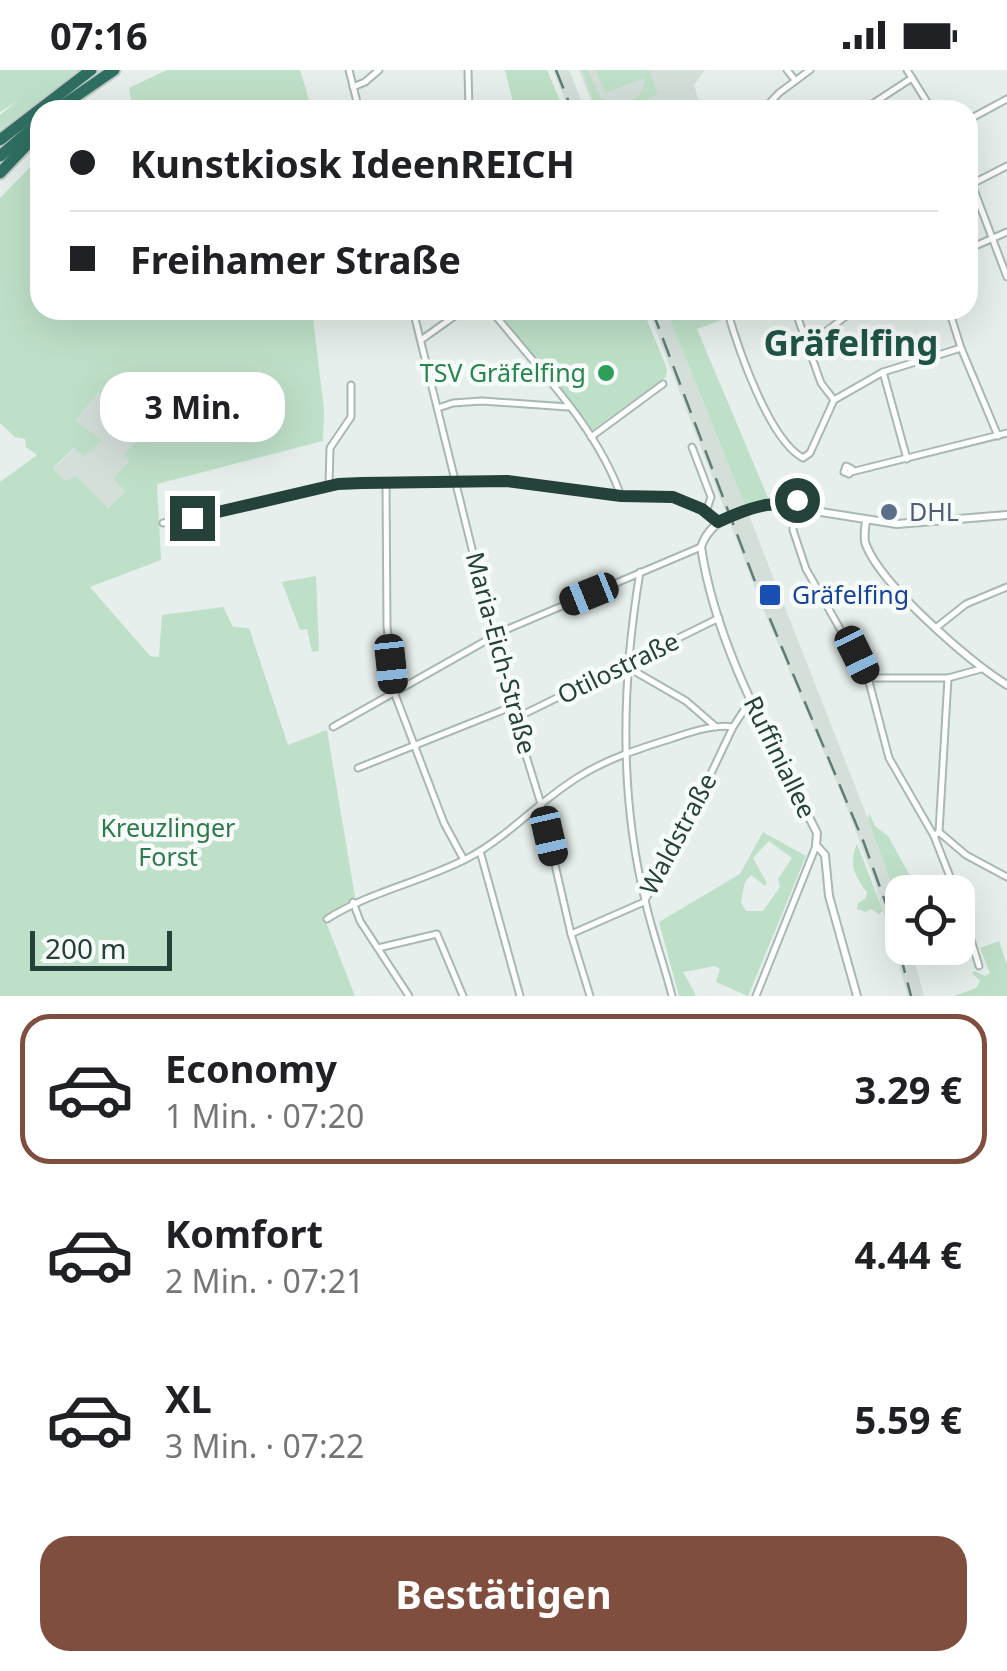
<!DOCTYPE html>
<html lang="de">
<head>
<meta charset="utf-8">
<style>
	body { margin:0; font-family:"Noto Sans",sans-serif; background:#f6f6f6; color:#202124; height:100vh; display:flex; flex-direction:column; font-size:38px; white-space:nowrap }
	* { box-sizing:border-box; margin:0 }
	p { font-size:32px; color:#757577 }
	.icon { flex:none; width:55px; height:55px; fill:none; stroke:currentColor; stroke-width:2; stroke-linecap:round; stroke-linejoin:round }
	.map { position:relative; height:926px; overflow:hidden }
	.sheet { display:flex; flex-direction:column; background:#fff; flex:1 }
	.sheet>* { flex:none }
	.hud { position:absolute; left:30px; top:30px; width:948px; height:220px; border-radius:30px; box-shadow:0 10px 40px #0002; display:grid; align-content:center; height:220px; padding:0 40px; background:#fff }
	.fabs { position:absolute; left:885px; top:805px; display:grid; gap:20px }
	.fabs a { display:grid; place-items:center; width:90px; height:90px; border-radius:20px; background:#fff; box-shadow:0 10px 40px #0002; font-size:50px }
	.scale { position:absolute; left:30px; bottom:25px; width:142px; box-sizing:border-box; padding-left:10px; border:5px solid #24423a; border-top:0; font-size:28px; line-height:35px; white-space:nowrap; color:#24423a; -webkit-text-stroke:8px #f7fbf9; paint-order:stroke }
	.end { position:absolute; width:45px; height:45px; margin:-22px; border:12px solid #24423a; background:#fff; box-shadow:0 0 0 5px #fff }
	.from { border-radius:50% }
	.bubble { position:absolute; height:70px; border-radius:30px; background:#fff; box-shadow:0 10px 40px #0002; font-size:32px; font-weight:700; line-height:70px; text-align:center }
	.car { position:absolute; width:30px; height:60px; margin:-30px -15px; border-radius:12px; box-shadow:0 0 8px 2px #0007; background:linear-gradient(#222 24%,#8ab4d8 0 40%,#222 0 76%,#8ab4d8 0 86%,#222 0) }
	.hud b { display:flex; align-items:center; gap:35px; height:95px; font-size:38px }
	.hud b+b { border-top:2px solid #e0e0e0 }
	.hud i { width:25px; height:25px; background:#202124 }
	ul { padding:18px 0 0; list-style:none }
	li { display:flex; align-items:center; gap:30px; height:150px; margin:0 20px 15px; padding:0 20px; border:5px solid transparent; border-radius:30px }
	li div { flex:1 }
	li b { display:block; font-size:38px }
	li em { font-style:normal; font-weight:700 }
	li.on { border-color:#7f4e3f }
	li>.icon { width:90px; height:90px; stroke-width:1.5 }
	.primary-button { display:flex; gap:20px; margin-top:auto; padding:20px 40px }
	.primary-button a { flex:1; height:115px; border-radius:30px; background:#7f4e3f; color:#fff; font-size:40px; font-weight:700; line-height:115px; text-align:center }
	.status { display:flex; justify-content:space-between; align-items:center; height:70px; padding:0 50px; background:#fff; direction:ltr }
	.status svg { height:28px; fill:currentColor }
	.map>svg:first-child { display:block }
	.built { fill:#d4dfda }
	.green { fill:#bfe0c8; fill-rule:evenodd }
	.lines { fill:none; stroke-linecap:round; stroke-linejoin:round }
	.minor-casing { stroke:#a8b8b2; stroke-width:9 }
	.tertiary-casing { stroke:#a8b8b2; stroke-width:10 }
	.motorway-casing { stroke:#c2cac8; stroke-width:15 }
	.minor { stroke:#fff; stroke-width:5 }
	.tertiary { stroke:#fff; stroke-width:6 }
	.motorway { stroke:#2f6f62; stroke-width:11 }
	.rail { stroke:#5f7d75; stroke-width:2.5; stroke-dasharray:20 10; stroke-linecap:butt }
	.route { stroke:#24423a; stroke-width:12 }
	.leisure-dot { fill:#2e9e5b; stroke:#f7fbf9; stroke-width:4 }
	.service-dot { fill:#5c6f8a; stroke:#f7fbf9; stroke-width:4 }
	.transit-dot { fill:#1a4fb4; stroke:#f7fbf9; stroke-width:4 }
	.labels { text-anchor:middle; stroke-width:9; stroke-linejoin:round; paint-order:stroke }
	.leisure-label { font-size:25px; fill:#27864d; stroke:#f7fbf9; text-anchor:end }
	.service-label { font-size:25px; fill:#4e5e75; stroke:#f7fbf9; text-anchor:start }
	.transit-label { font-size:25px; fill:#164399; stroke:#f7fbf9; text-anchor:start }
	.street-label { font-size:25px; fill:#24423a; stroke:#f7fbf9 }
	.park-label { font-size:25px; fill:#2d7a4b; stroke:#f7fbf9 }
	.district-label { font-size:35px; font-weight:bold; fill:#1f5548; stroke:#f7fbf9 }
</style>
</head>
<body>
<div class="status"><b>07:16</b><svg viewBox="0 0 49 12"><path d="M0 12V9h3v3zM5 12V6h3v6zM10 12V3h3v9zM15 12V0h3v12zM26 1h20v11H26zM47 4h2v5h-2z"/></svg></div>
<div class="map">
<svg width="1007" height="926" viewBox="0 0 1007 926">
	<rect width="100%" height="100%" fill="#e6efeb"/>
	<g class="built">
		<path d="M553,0H569L585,40H569Z"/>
		<path d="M579,0H705L694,15L700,35L696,40H664L662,35L648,40H595Z"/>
		<path d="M648,240H666L746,438L890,805L902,848V878H911L924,926H908L874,810L844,730L762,536Z"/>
		<path d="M98,322L146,364L125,384L131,391L125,421L107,438L76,406L65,412L53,399L75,378L101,370L76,351Z"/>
	</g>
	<g class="green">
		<path d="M0,0H79L0,60V45L18,30L0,42Z"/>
		<path d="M167,0H300L312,40H133L129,18Z"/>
		<path d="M505,0H547L564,40H515Z"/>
		<path d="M582,0H588L600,27L617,36C634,34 644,25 645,8L605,23L596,0H641L644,6L643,0H649L658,24L625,40L605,37L597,40Z"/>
		<path d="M40,87V240H312L324,340L323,371L157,414L161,490L90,517L150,586L159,587L162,545L223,537L233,557L249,558L288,675L327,660L355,827L324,847L355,926H0V412L37,385L26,377L25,369L15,367L0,353V128ZM98,322L145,364L124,384L130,391L113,408L125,421L108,438L76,406L65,411L53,398L74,378L84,387L102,370L76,351Z"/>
		<path d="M495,240H643L667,299L666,307L591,361Z"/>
		<path d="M666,240H724L727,248L697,259L769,430L746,438Z"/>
		<path d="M316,506L319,581L312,582L307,559L300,560L282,512Z"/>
		<path d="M869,743L875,756L888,766L919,822H902V842L868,749Z"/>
		<path d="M763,762L806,786L748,926L716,912L720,899L715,896L683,902L695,923V926H679L659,852L740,804ZM769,771L792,788L778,809L780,817L763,841H746L741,832L745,812L751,805L765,816L767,813L753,788Z"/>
		<path d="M857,774L883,841L879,844L871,839L866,842L857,839L858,833L866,828L867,822C855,807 848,793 857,774Z"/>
		<path d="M999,871L1007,895V926H954L976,918L980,911L972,903L974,901L985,906L990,903L980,878Z"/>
	</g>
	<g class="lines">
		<defs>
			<g id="minor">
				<path d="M349,0L359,40"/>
				<path d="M468,0L469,40"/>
				<path d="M787,0L795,10"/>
				<path d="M907,0L932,40"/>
				<path d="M353,17L365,12L379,0"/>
				<path d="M763,40L779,23L810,0"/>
				<path d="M863,40L912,8"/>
				<path d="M968,50L1007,29"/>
				<path d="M968,104L1007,207"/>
				<path d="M968,116L1007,96"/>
				<path d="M968,179L1007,162"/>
				<path d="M413,240L511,637L541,734L571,864L590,926"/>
				<path d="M491,240C537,298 596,355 621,426"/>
				<path d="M727,240C738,278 769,370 803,388L810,383L834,330L883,302L961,278"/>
				<path d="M795,240L821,313L834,330"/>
				<path d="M949,240L961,278L998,366"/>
				<path d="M728,245L747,240"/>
				<path d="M421,270L463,240"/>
				<path d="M807,276L854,240"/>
				<path d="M883,302L907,389"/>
				<path d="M438,338L453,333L482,331L568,337"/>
				<path d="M591,367L663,314"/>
				<path d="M692,377L711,427L706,442"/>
				<path d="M846,396L852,399L849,404L844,402Z"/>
				<path d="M851,402L1007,363"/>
				<path d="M386,413L387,556L394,622L444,753L464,790"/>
				<path d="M329,416L330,378L351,347V315"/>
				<path d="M793,444V460L806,499L868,608L889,688L934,766L956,822"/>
				<path d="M163,453L251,436L339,414L507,411L621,426L673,427L702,439L717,452"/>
				<path d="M640,502C622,610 619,724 645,830C652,862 664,894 672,926"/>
				<path d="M937,557L966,534L1007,517"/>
				<path d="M629,598L686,631L716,657"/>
				<path d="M868,608H948L981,599"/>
				<path d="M516,648L719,548"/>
				<path d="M333,657L503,561L701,477"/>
				<path d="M358,698L511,637"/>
				<path d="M939,762L966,785L1007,807"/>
				<path d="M934,766L939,762L948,608"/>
				<path d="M480,781L520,926"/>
				<path d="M958,827L979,896"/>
				<path d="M353,832L360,851L409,926"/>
				<path d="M327,849C371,821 422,812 468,788C509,766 540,730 580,706C609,688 641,678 673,668C691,662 714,654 733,657"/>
				<path d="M571,864L644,832L679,771L733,657L750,631"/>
				<path d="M378,878L437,864L463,926"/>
				<path d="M756,926L816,776"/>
			</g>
			<g id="tertiary">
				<path d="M788,437L793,444L802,439"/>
				<path d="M866,451C865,459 863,468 866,475C882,516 969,591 1007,615"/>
				<path d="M857,926L829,826L825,785L816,775L817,763C772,673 716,578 701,477C712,444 756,432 788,437L794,430L801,434L802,439L897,454L1007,445"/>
			</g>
			<g id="motorway">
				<path d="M56,40L114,0"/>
				<path d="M0,70L91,0"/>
				<path d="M0,86L40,52"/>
				<path d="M0,103L40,61"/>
			</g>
		</defs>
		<use href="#minor" class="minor-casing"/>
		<use href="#tertiary" class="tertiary-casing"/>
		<use href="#motorway" class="motorway-casing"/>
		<use href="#minor" class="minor"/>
		<use href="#tertiary" class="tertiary"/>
		<use href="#motorway" class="motorway"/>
		<g class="rail">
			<path d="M556,0L572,40"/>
			<path d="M652,240L762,530L864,773L890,845L911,926"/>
		</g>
	</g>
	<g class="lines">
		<path class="route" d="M192,448L338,414L362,413L507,411L621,426L673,427L702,439L718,452C733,445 749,438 766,435C780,433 785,435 797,430"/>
	</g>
	<circle class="leisure-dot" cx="606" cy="303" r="10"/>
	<circle class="service-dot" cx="889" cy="442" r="10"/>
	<rect class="transit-dot" x="758" y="513" width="24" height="24" rx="5"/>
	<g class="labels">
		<g class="leisure-label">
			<text x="586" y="312">TSV Gräfelfing</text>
		</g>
		<g class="service-label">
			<text x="909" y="451">DHL</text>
		</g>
		<g class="transit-label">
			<text x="792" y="534">Gräfelfing</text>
		</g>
		<g class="street-label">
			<text transform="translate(501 583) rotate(75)" y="9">Maria-Eich-Straße</text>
			<text transform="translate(618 598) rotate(-26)" y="9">Otilostraße</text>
			<text transform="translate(780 687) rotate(64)" y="9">Ruffiniallee</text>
			<text transform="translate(678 764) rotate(-62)" y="9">Waldstraße</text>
		</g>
		<g class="park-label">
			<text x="168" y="767">Kreuzlinger<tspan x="168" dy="29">Forst</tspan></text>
		</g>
		<g class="district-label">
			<text x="851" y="286">Gräfelfing</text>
		</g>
	</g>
</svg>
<div class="fabs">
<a><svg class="icon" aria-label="locate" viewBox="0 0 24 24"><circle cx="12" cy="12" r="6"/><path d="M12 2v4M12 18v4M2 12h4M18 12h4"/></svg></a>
</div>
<div class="scale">200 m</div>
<i class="end from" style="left:797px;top:430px"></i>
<i class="end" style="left:192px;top:448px"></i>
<div class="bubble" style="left:100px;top:302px;width:185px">3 Min.</div>
<i class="car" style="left:589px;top:524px;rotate:248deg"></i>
<i class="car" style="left:857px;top:585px;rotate:154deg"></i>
<i class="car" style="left:391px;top:594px;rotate:174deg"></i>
<i class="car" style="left:549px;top:766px;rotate:167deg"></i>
<div class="hud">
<b><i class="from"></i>Kunstkiosk IdeenREICH</b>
<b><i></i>Freihamer Straße</b>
</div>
</div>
<section class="sheet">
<ul>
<li class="on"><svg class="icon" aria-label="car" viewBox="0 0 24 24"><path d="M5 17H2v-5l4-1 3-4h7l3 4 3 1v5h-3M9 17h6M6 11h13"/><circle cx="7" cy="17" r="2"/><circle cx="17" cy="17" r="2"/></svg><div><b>Economy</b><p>1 Min. · 07:20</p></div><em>3.29 €</em></li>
<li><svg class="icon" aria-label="car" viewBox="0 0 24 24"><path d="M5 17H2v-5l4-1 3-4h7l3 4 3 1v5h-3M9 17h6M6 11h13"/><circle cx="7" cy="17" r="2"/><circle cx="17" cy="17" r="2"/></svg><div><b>Komfort</b><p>2 Min. · 07:21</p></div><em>4.44 €</em></li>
<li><svg class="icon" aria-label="car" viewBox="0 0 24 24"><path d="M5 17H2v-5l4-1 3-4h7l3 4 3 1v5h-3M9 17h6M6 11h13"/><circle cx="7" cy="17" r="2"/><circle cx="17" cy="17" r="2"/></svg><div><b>XL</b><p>3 Min. · 07:22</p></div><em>5.59 €</em></li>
</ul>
<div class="primary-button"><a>Bestätigen</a></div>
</section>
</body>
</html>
